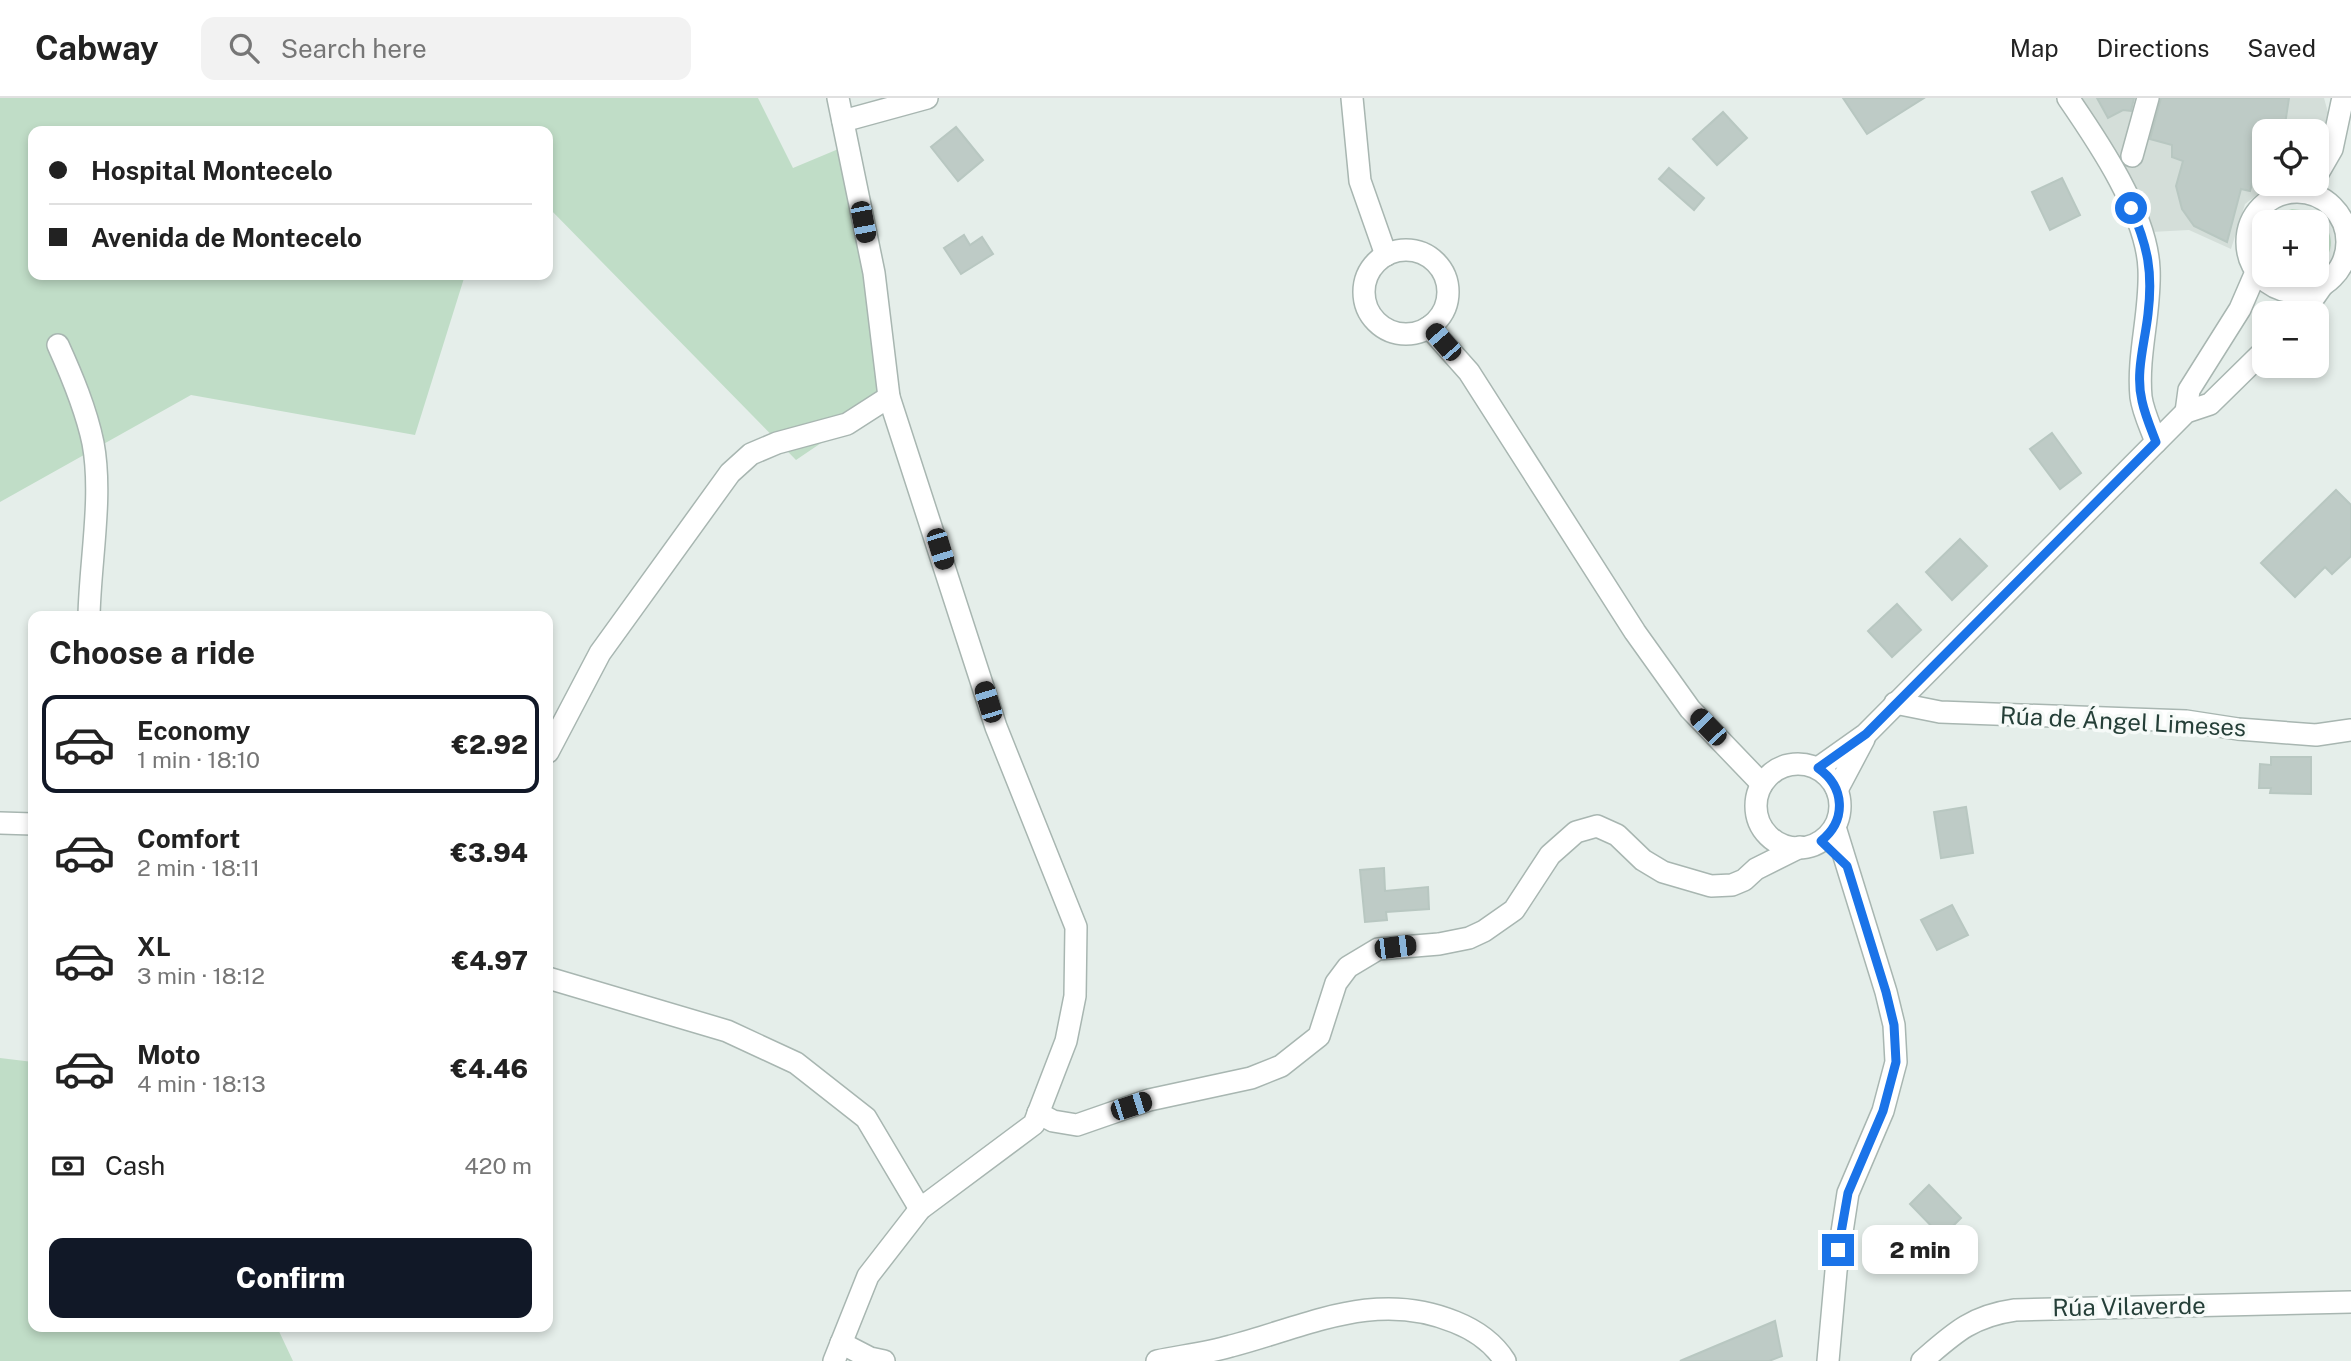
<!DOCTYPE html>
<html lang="en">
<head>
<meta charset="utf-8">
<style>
	body { margin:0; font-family:"Public Sans",sans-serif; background:#f2f2f2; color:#222; height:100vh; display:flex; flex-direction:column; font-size:26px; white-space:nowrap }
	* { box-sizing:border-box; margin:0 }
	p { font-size:23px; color:#767676 }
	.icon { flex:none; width:38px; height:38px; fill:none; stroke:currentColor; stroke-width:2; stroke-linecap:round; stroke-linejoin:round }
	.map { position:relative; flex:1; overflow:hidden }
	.panel { position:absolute; left:28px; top:513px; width:525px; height:721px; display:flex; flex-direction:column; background:#fff; border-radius:14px; box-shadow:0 4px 10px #0003 }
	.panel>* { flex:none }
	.hud { position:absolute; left:28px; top:28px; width:525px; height:154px; border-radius:14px; box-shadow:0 4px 10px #0003; display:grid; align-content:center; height:154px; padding:0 21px; background:#fff }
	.tools { position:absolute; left:2252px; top:21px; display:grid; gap:14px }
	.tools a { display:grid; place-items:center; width:77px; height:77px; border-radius:14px; background:#fff; box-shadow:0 4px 10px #0003; font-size:35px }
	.end { position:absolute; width:32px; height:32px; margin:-16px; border:9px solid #1a73e8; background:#fff; box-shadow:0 0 0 4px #fff }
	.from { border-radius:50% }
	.bubble { position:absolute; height:49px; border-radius:14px; background:#fff; box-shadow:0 4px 10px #0003; font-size:23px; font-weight:800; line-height:49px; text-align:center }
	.car { position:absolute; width:21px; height:42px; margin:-21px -10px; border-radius:9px; box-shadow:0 0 5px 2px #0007; background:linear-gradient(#222 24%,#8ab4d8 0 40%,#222 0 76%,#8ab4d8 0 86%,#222 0) }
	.hud b { display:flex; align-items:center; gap:24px; height:66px; font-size:26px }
	.hud b+b { border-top:2px solid #e0e0e0 }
	.hud i { width:18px; height:18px; background:#222 }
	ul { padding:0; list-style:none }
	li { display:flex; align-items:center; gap:21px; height:98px; margin:0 14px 10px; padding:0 7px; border:4px solid transparent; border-radius:14px }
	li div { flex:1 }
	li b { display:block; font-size:26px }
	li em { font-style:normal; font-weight:800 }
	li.current { border-color:#111827 }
	li>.icon { width:63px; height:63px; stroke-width:1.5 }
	h2 { padding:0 21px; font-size:32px; line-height:84px }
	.pay { display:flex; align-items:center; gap:18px; height:77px; padding:0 21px; font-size:26px }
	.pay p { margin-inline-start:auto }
	.cta { display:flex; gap:14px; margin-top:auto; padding:14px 21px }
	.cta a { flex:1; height:80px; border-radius:14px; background:#111827; color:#fff; font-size:28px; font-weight:800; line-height:80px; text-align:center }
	header { display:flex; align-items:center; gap:42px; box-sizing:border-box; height:98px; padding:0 35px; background:#fff; border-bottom:2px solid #e0e0e0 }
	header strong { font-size:33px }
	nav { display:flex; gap:38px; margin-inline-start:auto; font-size:24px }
	.search { width:490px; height:63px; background:#f2f2f2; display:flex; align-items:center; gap:18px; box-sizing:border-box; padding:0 24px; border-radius:14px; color:#767676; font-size:26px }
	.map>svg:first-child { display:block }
	.built { fill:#d4ded9 }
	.green { fill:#c0ddc7 }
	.building { fill:#becbc6; stroke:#b8c7c1; stroke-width:2 }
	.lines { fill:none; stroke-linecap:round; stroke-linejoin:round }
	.minor-casing { stroke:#a8b6b1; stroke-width:24 }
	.minor { stroke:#fff; stroke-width:21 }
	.route { stroke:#1a73e8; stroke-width:9 }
	.labels { text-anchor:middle; stroke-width:7; stroke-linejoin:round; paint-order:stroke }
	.street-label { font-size:24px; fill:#253f38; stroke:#f6faf8 }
</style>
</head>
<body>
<header>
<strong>Cabway</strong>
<div class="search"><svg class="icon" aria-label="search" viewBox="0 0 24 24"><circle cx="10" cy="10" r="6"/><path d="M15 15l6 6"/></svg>Search here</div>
<nav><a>Map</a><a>Directions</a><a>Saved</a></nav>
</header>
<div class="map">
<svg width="2351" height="1263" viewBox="0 0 2351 1263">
	<rect width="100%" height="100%" fill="#e5eeea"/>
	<path class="built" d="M2076,0H2324L2330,22L2317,65V33H2264V86H2280L2262,93L2245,106L2231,151L2189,132L2151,134Z"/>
	<g class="green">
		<path d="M0,0H758L793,70L848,47L889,299L796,362L548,109V33H33V177H465L415,337L191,297L0,404Z"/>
		<path d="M2292,111C2326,113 2346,146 2317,171V124H2269L2280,115Z"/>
		<path d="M0,960L33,964V1228L277,1229L293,1263H0Z"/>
	</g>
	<g class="building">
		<path d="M1843,0H1924L1867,36Z"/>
		<path d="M2097,0H2134L2131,13L2123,12L2108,20Z"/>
		<path d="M2161,0H2289L2284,33H2264V79L2255,75L2250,93L2241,91L2227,144L2194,128L2182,111L2176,88L2183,63L2172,59V47L2150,41Z"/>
		<path d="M1723,14L1747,40L1717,67L1693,41Z"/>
		<path d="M956,29L983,62L958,83L931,49Z"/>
		<path d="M1669,70L1704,100L1694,112L1659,81Z"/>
		<path d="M2062,80L2080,117L2050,132L2032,94Z"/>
		<path d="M964,137L970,147L982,139L993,156L961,176L944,150Z"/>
		<path d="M2052,335L2081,375L2060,391L2030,351Z"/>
		<path d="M2336,392L2351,407V458L2332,476L2325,469L2295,499L2261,465Z"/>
		<path d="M1960,441L1987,468L1952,502L1926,474Z"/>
		<path d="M1897,506L1921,532L1892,559L1868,533Z"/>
		<path d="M2271,659H2311V696L2270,695L2271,690H2259L2260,666L2271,667Z"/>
		<path d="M1966,709L1973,755L1941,760L1934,714Z"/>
		<path d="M1384,770L1385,793L1428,789L1429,811L1386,814L1387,822L1365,824L1360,772Z"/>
		<path d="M1952,807L1968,837L1937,852L1921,822Z"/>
		<path d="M1929,1087L1961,1120L1942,1139L1910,1106Z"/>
		<path d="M1775,1223L1782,1258L1769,1263H1680Z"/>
	</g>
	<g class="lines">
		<defs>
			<g id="minor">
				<path d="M1352,0L1360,83L1386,157"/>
				<path d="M2068,0C2099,45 2147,116 2149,171C2151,214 2137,256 2141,299C2143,314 2151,330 2156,344"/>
				<path d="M843,23L927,0"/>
				<path d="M2132,58L2148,0"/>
				<path d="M2317,77L2332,51L2342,4"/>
				<circle cx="2297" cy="144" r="50"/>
				<circle cx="1406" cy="194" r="42"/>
				<path d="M2303,215L2322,188"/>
				<path d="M1429,229L1469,274L1635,534L1690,611L1762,686"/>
				<path d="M58,247C72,278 86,311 93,345C103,398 90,464 89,518"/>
				<path d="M2186,314L2189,292L2240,211L2256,174"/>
				<path d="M1895,605L1940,614L2186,623L2238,631L2316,637L2351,632"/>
				<path d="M548,654L600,555L730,375L751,356L777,345L847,326L889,299"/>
				<circle cx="1798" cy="708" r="42"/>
				<path d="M1818,670L1866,636L2186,314L2210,306L2264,253"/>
				<path d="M1837,692L1864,641"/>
				<path d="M0,725L33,726"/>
				<path d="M548,880L727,933L796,965L866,1020L920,1111"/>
				<path d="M1038,1015L1053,1023L1077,1027L1149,1002L1251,980L1281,968L1319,938L1336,885L1348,869L1378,851L1439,846L1469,840L1484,833L1514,812L1550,757L1576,734L1597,728L1617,737L1643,762L1663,774L1711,788L1732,787L1744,782L1756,771L1800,749"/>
				<path d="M841,1245L870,1260L884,1263"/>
				<path d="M834,1263L868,1178L920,1111L1034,1026L1066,943L1075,898L1076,829L996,629L889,299L874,175L838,0"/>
				<path d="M1157,1263C1181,1258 1207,1255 1231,1248C1308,1228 1376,1191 1455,1224C1475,1232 1493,1244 1505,1263"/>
				<path d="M1828,1263L1836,1173L1848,1095L1883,1013L1896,964L1894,927L1886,894L1835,729"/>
				<path d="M1922,1263C1954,1235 1972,1218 2015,1212L2351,1204"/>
			</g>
		</defs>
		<use href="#minor" class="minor-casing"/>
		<use href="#minor" class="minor"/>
	</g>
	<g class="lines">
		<path class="route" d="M1838,1152L1848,1095L1883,1013L1896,964L1894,927L1886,894L1847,768L1821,743C1847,722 1845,689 1818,670L1866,636L2156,344C2151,331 2145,317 2142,303C2135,275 2145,244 2148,216C2153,174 2148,149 2131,110"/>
	</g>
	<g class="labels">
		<g class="street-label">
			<text transform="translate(2123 624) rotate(3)" y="8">Rúa de Ángel Limeses</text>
			<text transform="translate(2129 1209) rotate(-1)" y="8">Rúa Vilaverde</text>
		</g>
	</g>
</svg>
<div class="tools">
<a><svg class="icon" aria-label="locate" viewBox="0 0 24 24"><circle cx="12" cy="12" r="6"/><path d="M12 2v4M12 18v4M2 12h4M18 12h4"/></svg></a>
<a>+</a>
<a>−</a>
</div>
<i class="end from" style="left:2131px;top:110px"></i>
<i class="end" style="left:1838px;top:1152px"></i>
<div class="bubble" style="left:1862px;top:1127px;width:116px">2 min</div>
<i class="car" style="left:863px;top:124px;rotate:169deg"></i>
<i class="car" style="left:1443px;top:244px;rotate:319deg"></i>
<i class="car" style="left:940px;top:451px;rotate:163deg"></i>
<i class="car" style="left:988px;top:604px;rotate:343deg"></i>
<i class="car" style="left:1708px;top:629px;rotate:316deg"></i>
<i class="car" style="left:1395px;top:849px;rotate:83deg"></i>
<i class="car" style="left:1131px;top:1008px;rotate:72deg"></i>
<div class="hud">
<b><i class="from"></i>Hospital Montecelo</b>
<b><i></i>Avenida de Montecelo</b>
</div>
<section class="panel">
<h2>Choose a ride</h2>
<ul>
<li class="current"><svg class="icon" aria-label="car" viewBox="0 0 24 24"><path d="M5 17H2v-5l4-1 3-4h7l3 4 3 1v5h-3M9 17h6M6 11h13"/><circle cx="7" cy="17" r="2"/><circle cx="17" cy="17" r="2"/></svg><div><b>Economy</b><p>1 min · 18:10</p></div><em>€2.92</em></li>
<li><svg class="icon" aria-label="car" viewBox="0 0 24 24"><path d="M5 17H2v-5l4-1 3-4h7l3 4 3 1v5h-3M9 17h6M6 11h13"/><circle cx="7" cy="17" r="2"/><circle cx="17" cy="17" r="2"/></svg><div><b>Comfort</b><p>2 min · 18:11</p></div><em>€3.94</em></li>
<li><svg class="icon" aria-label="car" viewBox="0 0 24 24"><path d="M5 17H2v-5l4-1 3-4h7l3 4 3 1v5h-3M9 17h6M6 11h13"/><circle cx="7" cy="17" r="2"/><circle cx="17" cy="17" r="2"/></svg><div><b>XL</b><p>3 min · 18:12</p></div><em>€4.97</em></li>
<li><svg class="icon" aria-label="car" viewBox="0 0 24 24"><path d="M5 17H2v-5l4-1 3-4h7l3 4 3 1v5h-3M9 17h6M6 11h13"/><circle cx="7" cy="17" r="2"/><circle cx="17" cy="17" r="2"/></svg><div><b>Moto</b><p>4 min · 18:13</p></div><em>€4.46</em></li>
</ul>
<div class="pay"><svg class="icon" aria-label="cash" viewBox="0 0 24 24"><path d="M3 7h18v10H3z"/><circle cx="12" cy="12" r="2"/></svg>Cash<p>420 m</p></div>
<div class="cta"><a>Confirm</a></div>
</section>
</div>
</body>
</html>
